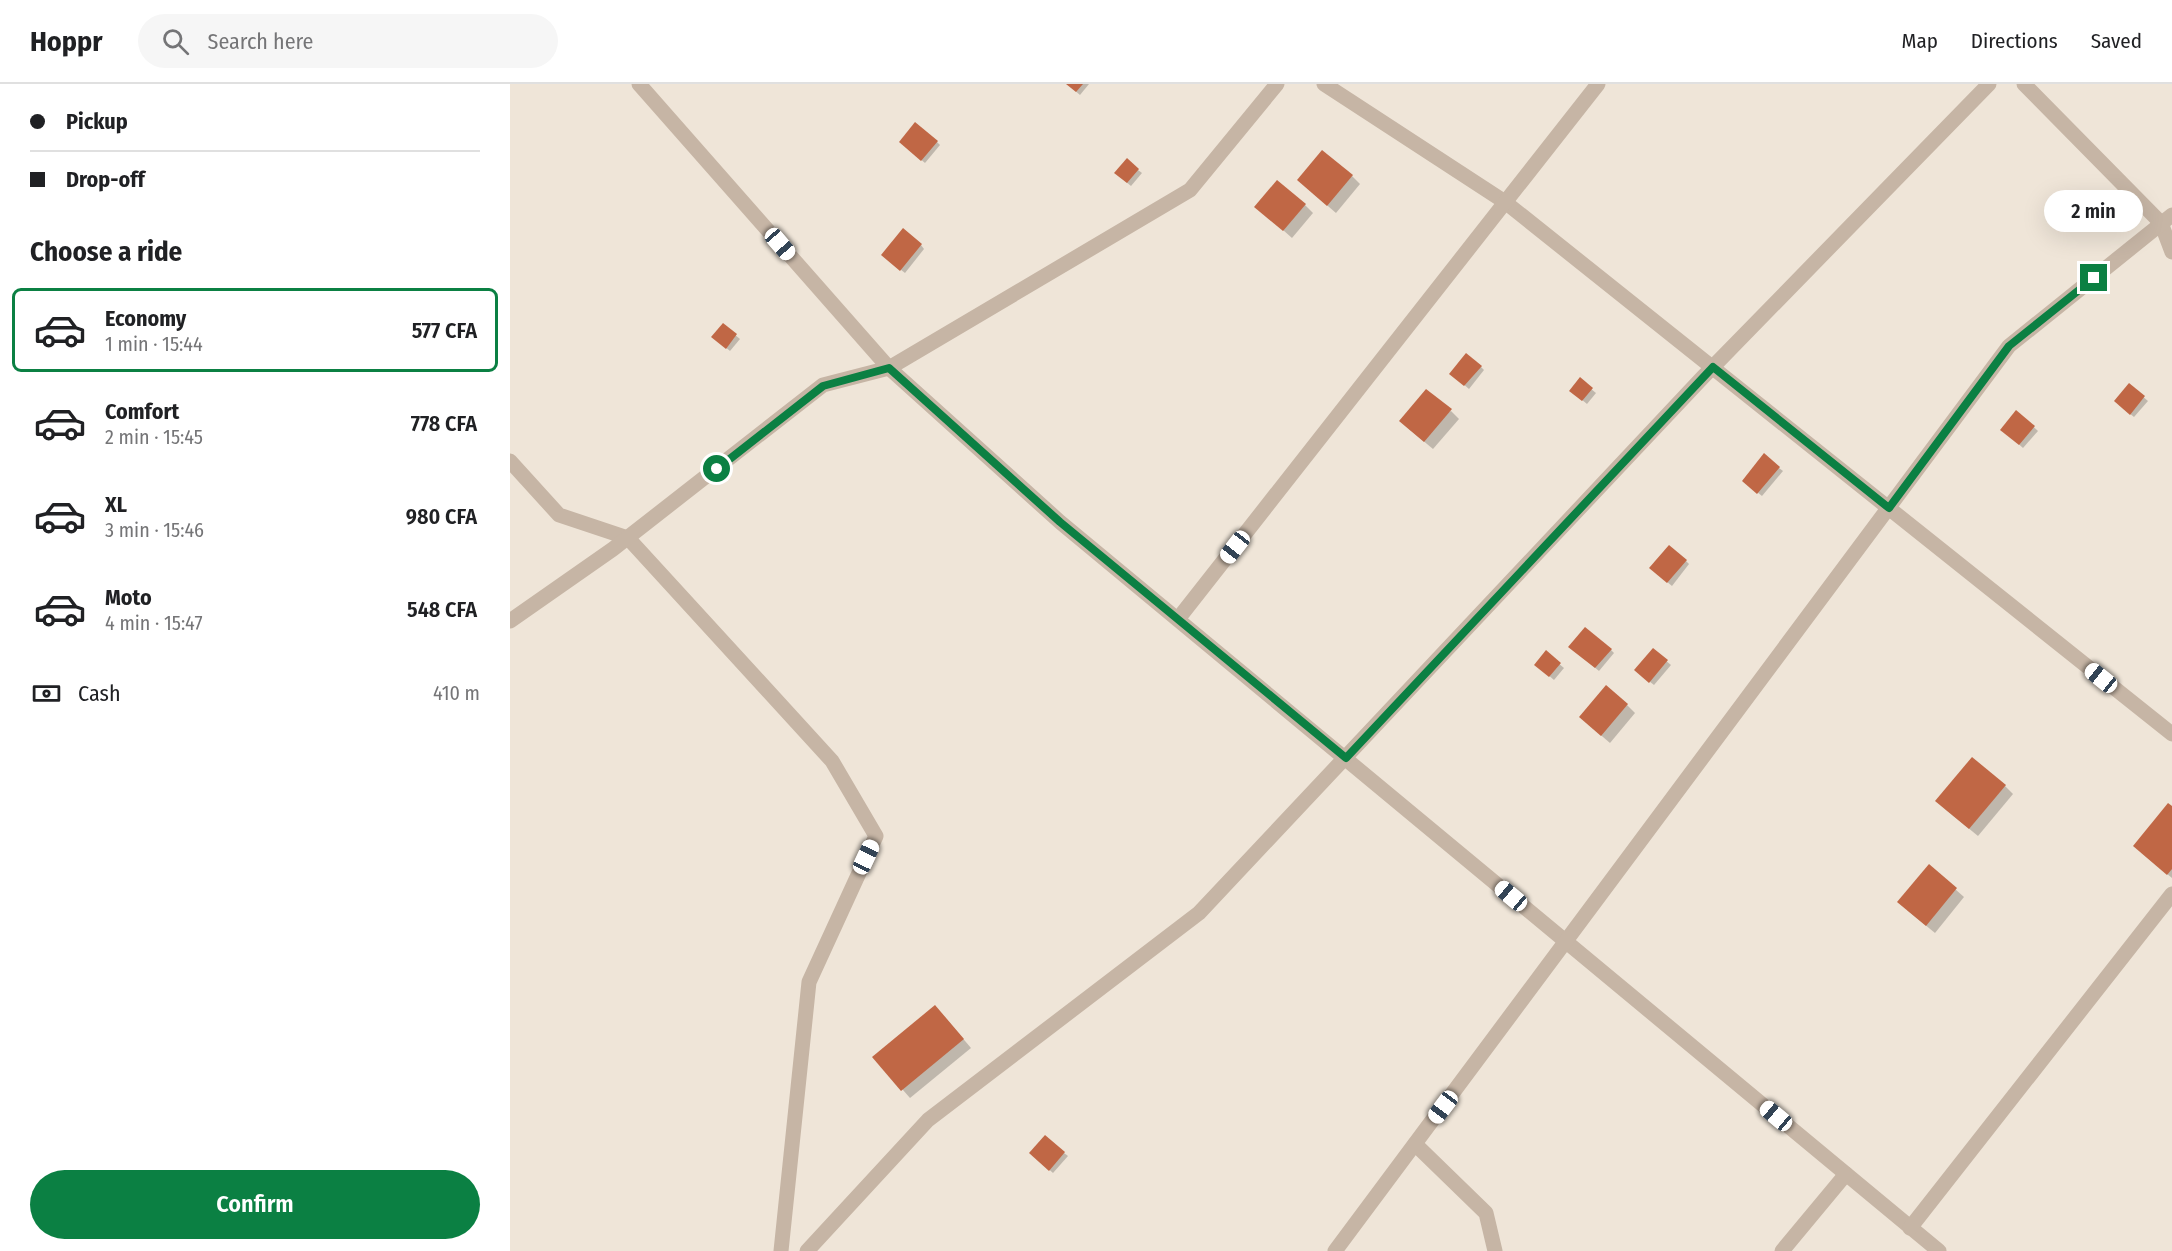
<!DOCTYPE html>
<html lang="en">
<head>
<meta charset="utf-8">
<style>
	body { margin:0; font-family:"Fira Sans Condensed",sans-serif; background:#f6f6f6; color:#202124; height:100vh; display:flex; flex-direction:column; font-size:22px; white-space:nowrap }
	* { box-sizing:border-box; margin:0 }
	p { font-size:20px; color:#757577 }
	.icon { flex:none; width:33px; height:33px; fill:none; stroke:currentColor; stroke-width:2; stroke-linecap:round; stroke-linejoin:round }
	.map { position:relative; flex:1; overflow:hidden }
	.side { display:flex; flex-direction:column; background:#fff; width:510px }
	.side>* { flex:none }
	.top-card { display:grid; align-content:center; height:132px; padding:0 30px; background:#fff }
	.end { position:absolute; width:27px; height:27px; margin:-14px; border:8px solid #0b8043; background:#fff; box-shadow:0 0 0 3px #fff }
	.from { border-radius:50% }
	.bubble { position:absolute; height:42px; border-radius:21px; background:#fff; box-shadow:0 6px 24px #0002; font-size:20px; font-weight:600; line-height:42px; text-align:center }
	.car { position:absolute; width:18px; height:36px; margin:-18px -9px; border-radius:8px; box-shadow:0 0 4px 2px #0007; background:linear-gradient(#fff 24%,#345 0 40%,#fff 0 76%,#345 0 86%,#fff 0) }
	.top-card b { display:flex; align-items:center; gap:21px; height:57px; font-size:22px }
	.top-card b+b { border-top:2px solid #e0e0e0 }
	.top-card i { width:15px; height:15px; background:#202124 }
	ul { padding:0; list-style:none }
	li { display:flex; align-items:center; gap:18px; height:84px; margin:0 12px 9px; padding:0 18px; border:3px solid transparent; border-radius:9px }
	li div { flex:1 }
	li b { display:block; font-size:22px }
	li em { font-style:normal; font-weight:600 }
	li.selected { border-color:#0b8043 }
	li>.icon { width:54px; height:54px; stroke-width:1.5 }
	h2 { padding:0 30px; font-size:27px; line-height:72px }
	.pay { display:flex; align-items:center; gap:15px; height:66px; padding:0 30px; font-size:22px }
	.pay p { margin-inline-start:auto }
	.button { display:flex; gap:12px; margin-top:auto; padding:12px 30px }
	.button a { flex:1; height:69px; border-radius:36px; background:#0b8043; color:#fff; font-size:24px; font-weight:600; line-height:69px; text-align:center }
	header { display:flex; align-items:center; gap:36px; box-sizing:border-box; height:84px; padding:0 30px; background:#fff; border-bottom:2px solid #e0e0e0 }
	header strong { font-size:28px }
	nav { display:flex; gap:33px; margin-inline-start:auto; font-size:21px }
	.search { width:420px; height:54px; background:#f6f6f6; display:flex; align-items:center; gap:15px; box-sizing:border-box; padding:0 21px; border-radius:33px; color:#757577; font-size:22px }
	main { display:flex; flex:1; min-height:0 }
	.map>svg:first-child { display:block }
	.shadow { fill:#0003 }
	.building { fill:#c06745 }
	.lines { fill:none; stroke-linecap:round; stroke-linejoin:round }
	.street { stroke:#c6b5a5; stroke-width:15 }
	.route { stroke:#0b8043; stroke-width:8 }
</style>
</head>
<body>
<header>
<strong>Hoppr</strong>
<div class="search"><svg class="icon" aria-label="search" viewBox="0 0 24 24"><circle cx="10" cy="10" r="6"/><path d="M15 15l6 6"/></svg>Search here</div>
<nav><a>Map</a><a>Directions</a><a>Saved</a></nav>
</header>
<main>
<section class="side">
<div class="top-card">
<b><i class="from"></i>Pickup</b>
<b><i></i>Drop-off</b>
</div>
<h2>Choose a ride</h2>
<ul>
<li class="selected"><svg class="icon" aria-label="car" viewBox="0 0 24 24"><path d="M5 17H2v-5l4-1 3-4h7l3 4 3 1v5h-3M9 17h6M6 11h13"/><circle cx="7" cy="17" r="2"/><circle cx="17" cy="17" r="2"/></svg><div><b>Economy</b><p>1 min · 15:44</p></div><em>577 CFA</em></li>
<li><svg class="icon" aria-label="car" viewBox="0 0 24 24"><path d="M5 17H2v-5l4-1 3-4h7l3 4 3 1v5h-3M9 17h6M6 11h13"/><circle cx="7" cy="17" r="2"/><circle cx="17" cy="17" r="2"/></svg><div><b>Comfort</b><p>2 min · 15:45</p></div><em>778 CFA</em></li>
<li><svg class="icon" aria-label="car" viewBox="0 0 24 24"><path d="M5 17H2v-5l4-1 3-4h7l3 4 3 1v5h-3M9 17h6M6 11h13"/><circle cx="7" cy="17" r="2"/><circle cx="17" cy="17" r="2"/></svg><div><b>XL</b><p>3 min · 15:46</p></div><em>980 CFA</em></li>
<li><svg class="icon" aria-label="car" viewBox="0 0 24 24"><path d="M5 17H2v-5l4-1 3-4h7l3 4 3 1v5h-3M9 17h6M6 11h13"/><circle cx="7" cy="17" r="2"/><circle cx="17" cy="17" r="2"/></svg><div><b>Moto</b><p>4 min · 15:47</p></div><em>548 CFA</em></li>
</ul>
<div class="pay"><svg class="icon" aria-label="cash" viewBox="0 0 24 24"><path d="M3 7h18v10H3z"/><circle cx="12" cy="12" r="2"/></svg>Cash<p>410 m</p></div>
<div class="button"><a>Confirm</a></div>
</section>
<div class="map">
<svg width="1662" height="1167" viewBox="0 0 1662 1167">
	<rect width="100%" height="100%" fill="#efe5d8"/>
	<g class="shadow">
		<path d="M557,0H579L570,11Z"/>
		<path d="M427,58L430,61L415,79L394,61Z"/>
		<path d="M628,86L632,89L621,102L610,93Z"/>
		<path d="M842,92L850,100L826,129L797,104Z"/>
		<path d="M795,121L803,129L782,154L755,130Z"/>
		<path d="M411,161L414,165L395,189L376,174Z"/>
		<path d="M213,241L230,255L220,267L207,256Z"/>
		<path d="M971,283L974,286L959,305L945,293Z"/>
		<path d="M1070,296L1086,309L1077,320L1065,310Z"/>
		<path d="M1619,301L1638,317L1624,333L1609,321Z"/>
		<path d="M941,327L949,335L923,365L899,345Z"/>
		<path d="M1507,328L1528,347L1513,364L1496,349Z"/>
		<path d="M1269,384L1273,387L1252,412L1237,400Z"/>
		<path d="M1176,477L1179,480L1162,502L1145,488Z"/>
		<path d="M1064,566H1101L1104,569L1089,587Z"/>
		<path d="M1143,566L1161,581L1144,601L1130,590Z"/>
		<path d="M1036,569L1054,584L1044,596L1030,584Z"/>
		<path d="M1117,621L1125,629L1100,659L1079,641Z"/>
		<path d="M1495,702L1503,710L1468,752L1435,725Z"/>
		<path d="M1662,724V794L1633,770Z"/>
		<path d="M1419,782L1454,813L1425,849L1397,826Z"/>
		<path d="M433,931L461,964L400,1014L365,974Z"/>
		<path d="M554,1069L558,1072L543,1089L525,1073Z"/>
	</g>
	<g class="building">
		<path d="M556,0H573L566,8Z"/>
		<path d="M405,38L428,57L411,77L389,58Z"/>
		<path d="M812,66L843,91L817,122L787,96Z"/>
		<path d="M617,74L629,85L617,99L604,89Z"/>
		<path d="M767,96L796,120L773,147L744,123Z"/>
		<path d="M393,144L412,160L390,187L371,171Z"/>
		<path d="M213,239L227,250L216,265L201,253Z"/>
		<path d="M956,269L972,282L954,302L939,290Z"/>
		<path d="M1070,293L1083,304L1072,317L1059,307Z"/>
		<path d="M1619,299L1635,312L1620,331L1604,317Z"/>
		<path d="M916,305L942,325L914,358L889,337Z"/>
		<path d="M1506,326L1525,342L1509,361L1490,346Z"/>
		<path d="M1254,369L1270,383L1247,410L1232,397Z"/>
		<path d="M1159,461L1177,476L1157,499L1139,484Z"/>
		<path d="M1075,543L1102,565L1085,584L1058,563Z"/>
		<path d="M1143,564L1158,576L1139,599L1124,586Z"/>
		<path d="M1036,566L1051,579L1039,593L1024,581Z"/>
		<path d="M1096,601L1118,620L1091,652L1069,633Z"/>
		<path d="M1462,673L1496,701L1459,745L1425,717Z"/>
		<path d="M1658,719L1662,722V785L1657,791L1623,762Z"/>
		<path d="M1419,780L1447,804L1416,842L1387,818Z"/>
		<path d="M425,921L454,955L391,1007L362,973Z"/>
		<path d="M535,1051L555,1068L539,1087L519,1069Z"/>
	</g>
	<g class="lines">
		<g class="street">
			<path d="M129,0L379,284L550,438L1429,1167"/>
			<path d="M814,0L995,118L1662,650"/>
			<path d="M1514,0L1651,139L1662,168"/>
			<path d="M0,377L49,431L118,454L322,677L366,752L299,898L271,1167"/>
			<path d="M668,535L1088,0"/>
			<path d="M0,537L103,465L313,301L379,284L680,106L767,0"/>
			<path d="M905,1060L976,1129L985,1167"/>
			<path d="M1400,1144L1662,810"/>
			<path d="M297,1167L418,1036L689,829L1193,293L1479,0"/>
			<path d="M825,1167L1499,262L1662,131"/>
			<path d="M1272,1167L1336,1090"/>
		</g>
	</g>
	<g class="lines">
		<path class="route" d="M207,385L313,302L379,284L550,438L836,674L1203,283L1379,424L1499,262L1584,194"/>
	</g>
</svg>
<i class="end from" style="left:207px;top:385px"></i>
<i class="end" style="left:1584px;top:194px"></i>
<div class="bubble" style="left:1534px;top:106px;width:99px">2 min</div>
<i class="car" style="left:270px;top:160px;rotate:139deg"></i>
<i class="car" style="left:725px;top:463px;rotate:218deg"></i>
<i class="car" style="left:1591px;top:594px;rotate:309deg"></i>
<i class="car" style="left:356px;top:773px;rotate:25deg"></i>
<i class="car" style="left:1001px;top:812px;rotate:310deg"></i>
<i class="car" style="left:933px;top:1023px;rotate:217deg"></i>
<i class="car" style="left:1266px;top:1032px;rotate:310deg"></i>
</div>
</main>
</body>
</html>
